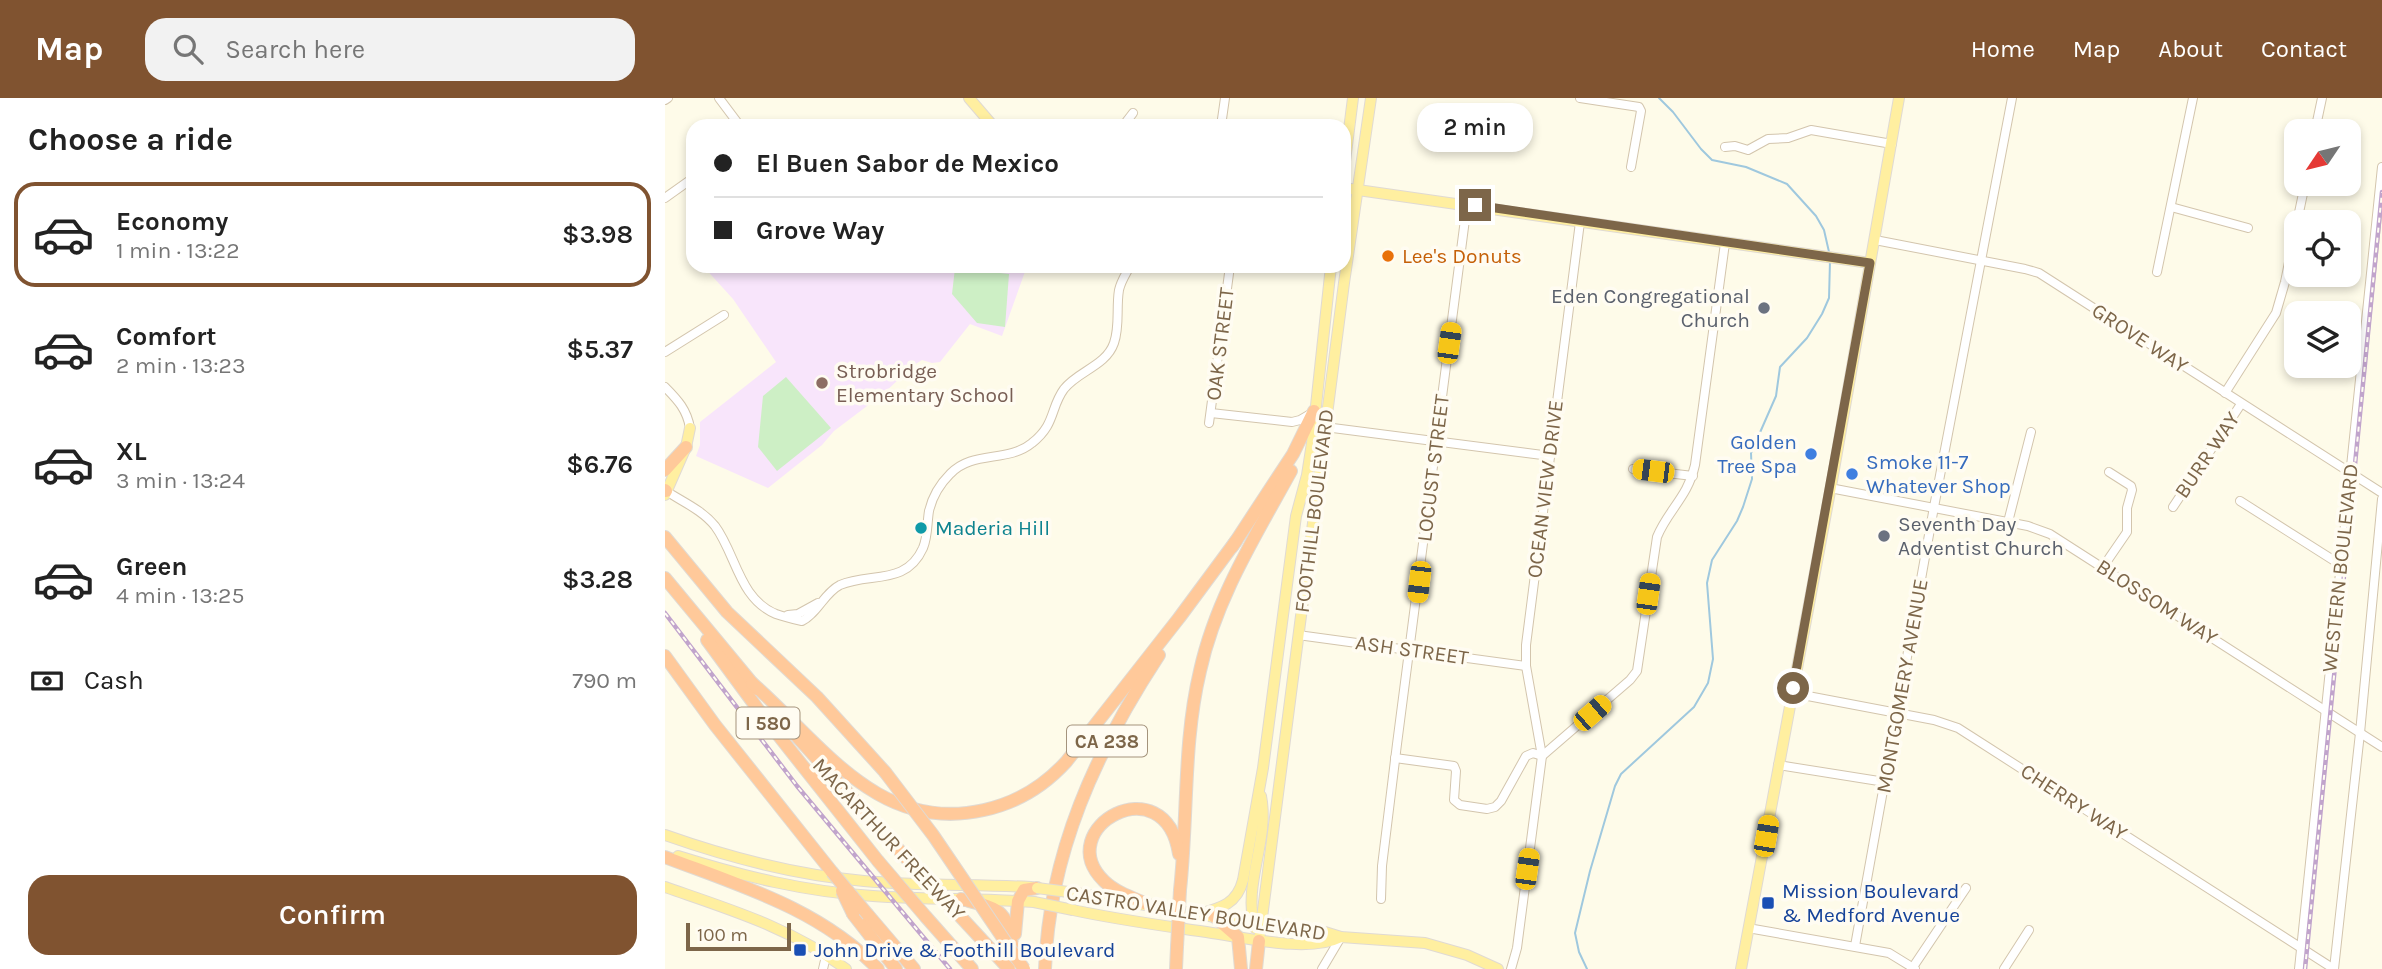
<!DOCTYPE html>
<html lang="en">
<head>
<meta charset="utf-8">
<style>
	body { margin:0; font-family:Karla,sans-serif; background:#f2f2f2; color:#222; height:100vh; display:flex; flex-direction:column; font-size:26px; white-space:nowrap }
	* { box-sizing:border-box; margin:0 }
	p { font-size:23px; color:#767676 }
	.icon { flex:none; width:38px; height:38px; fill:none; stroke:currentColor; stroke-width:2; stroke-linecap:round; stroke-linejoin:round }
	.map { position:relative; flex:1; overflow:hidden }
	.side { display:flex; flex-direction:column; background:#fff; width:665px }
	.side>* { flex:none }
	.top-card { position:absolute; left:21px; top:21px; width:665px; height:154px; border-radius:21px; box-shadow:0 4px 10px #0003; display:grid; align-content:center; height:154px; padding:0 28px; background:#fff }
	.needle { width:46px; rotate:235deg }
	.buttons { position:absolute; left:1619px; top:21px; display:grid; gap:14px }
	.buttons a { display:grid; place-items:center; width:77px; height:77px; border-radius:14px; background:#fff; box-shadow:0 4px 10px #0003; font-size:35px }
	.scale { position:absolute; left:21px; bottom:18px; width:105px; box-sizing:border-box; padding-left:7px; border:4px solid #7d6649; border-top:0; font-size:19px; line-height:24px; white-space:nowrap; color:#7d6649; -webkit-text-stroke:5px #fffcf2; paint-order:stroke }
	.end { position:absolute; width:32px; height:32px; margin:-16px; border:9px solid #7d6649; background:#fff; box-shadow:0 0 0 4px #fff }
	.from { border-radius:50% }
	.bubble { position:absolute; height:49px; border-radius:21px; background:#fff; box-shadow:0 4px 10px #0003; font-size:23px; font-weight:600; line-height:49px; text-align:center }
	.car { position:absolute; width:21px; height:42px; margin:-21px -10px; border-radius:9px; box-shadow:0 0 5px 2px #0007; background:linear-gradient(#f5c518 24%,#345 0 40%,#f5c518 0 76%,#345 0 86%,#f5c518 0) }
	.top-card b { display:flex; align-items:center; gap:24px; height:66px; font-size:26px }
	.top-card b+b { border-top:2px solid #e0e0e0 }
	.top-card i { width:18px; height:18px; background:#222 }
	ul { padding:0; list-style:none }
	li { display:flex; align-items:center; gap:21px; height:105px; margin:0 14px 10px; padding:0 14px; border:4px solid transparent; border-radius:21px }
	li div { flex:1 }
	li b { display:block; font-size:26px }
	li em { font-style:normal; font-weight:600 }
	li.current { border-color:#805330 }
	li>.icon { width:63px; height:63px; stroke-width:1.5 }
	h2 { padding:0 28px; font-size:32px; line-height:84px }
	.pay { display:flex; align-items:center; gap:18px; height:77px; padding:0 28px; font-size:26px }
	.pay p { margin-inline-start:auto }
	.button { display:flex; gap:14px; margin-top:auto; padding:14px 28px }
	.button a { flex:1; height:80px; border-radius:21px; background:#805330; color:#fff; font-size:28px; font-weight:600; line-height:80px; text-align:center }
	header { display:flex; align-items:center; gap:42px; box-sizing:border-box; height:98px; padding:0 35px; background:#805330; color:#fff }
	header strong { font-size:33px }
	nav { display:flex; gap:38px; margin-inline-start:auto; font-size:24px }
	.search { width:490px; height:63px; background:#f2f2f2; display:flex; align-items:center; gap:18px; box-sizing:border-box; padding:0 24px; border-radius:21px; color:#767676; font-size:26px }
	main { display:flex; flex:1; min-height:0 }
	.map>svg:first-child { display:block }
	.education { fill:#f8e5fb }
	.green { fill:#cdefc5 }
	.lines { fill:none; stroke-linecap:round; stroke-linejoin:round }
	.stream { stroke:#9fc8de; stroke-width:2 }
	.minor-casing { stroke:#d3c5ad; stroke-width:10 }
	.major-casing { stroke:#e0dad3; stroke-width:12 }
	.highway-casing { stroke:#e0dad3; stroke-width:14 }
	.minor { stroke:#fff; stroke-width:8 }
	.major { stroke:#ffefa0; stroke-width:10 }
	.highway { stroke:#ffc99a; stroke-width:12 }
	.rail-casing { stroke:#c1a4cc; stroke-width:4.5 }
	.rail { stroke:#fffcf2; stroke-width:2; stroke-dasharray:5; stroke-linecap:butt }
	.major-bridge-casing { stroke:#e0dad3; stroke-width:12; stroke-linecap:butt }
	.highway-bridge-casing { stroke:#e0dad3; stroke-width:14; stroke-linecap:butt }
	.major-bridge { stroke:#ffefa0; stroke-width:10 }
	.highway-bridge { stroke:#ffc99a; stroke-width:12 }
	.route { stroke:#7d6649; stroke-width:9 }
	.food-dot { fill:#e8710a; stroke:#fffcf2; stroke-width:2.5 }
	.worship-dot { fill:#6b7280; stroke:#fffcf2; stroke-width:2.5 }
	.education-dot { fill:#8d6e63; stroke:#fffcf2; stroke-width:2.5 }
	.shop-dot { fill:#3f7fe0; stroke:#fffcf2; stroke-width:2.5 }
	.culture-dot { fill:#0f9aa8; stroke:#fffcf2; stroke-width:2.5 }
	.transit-dot { fill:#1a4fb4; stroke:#fffcf2; stroke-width:2.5 }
	.labels { text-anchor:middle; stroke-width:7; stroke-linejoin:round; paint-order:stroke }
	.shield { fill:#fffcf2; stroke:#a4937c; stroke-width:2 }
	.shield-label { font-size:19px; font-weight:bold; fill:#7d6649 }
	.food-label { font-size:21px; fill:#c56008; stroke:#fffcf2; text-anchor:start }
	.worship-label { font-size:21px; fill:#5b616d; stroke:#fffcf2; text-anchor:end }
	.street-label { font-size:21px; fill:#7d6649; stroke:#fffcf2 }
	.education-label { font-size:21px; fill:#785e54; stroke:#fffcf2; text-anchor:start }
	.shop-label { font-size:21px; fill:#366cbe; stroke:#fffcf2; text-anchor:end }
	.culture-label { font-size:21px; fill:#0d838f; stroke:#fffcf2; text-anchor:start }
	.transit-label { font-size:21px; fill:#164399; stroke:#fffcf2; text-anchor:start }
</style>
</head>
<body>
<header>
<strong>Map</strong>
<div class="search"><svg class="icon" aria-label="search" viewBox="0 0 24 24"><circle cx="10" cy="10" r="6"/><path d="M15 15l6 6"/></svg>Search here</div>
<nav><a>Home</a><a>Map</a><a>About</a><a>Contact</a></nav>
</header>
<main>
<section class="side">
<h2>Choose a ride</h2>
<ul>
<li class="current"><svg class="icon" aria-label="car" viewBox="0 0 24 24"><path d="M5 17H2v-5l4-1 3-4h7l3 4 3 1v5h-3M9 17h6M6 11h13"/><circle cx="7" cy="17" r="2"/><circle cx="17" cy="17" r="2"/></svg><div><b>Economy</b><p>1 min · 13:22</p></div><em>$3.98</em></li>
<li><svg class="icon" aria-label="car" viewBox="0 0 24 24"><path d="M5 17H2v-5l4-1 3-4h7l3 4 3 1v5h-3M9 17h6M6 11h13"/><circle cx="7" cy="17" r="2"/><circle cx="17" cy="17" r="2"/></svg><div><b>Comfort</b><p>2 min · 13:23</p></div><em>$5.37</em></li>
<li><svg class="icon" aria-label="car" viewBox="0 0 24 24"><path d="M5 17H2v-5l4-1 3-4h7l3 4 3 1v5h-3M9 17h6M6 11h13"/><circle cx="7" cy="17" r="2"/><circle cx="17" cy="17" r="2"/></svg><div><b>XL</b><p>3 min · 13:24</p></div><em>$6.76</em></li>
<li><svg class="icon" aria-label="car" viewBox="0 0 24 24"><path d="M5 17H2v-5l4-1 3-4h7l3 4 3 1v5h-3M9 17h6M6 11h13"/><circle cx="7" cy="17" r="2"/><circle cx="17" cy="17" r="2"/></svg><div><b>Green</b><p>4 min · 13:25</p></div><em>$3.28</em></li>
</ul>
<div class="pay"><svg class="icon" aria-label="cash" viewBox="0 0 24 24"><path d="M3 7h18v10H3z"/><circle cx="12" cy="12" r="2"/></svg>Cash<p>790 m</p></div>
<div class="button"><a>Confirm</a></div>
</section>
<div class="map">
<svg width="1717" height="871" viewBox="0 0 1717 871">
	<rect width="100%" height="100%" fill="#fefbe9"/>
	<path class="education" d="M38,168H362L337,238L305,226L275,264L267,265L257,262L249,267L218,296L169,333L157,347L103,390L31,358L35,347V324L111,264L68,201Z"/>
	<g class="green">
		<path d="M290,170L344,176L340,229L312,225L287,196Z"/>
		<path d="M121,279L166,330L112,373L93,349L98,298Z"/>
	</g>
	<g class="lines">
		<g class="stream">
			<path d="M994,0L1008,14L1036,51L1047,62L1081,69L1122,86L1151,118L1159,132L1164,154"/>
			<path d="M922,871L914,854L910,835L925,773L950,688L956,676L1029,609L1043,585L1048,561L1042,485L1047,462L1072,423L1078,409L1087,381L1086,355L1111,298L1115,269L1142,240L1157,216L1164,200L1165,163"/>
		</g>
		<defs>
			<g id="minor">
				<path d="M54,0L75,28"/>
				<path d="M915,0L974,9L976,13L966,69"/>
				<path d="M0,2L3,0"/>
				<path d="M458,28L468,15"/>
				<path d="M556,28L560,0"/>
				<path d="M1650,33L1657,0"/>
				<path d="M1060,49L1070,48L1083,52L1103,41L1123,40L1146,32L1227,46"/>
				<path d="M0,100L28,80"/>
				<path d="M1506,109L1583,130"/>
				<path d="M1632,124L1640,86"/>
				<path d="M1210,142L1360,171L1374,175L1717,395"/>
				<path d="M1492,174L1528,0"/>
				<path d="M0,254L59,217"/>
				<path d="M0,289C13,302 22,312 25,330"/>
				<path d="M1560,295L1611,215L1620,184L1631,130"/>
				<path d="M546,315L627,324L635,322L647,315"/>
				<path d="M544,325L565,168"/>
				<path d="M660,329L885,358"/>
				<path d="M968,371L1028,378"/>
				<path d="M1165,390L1363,428L1385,436L1717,649"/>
				<path d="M1,393C18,404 37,412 50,428C71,456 74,501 111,516C119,519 128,521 137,523C153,515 159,495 175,487C205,474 241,488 258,450C263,438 262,425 264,413C267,400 275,386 285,376C307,352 343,365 367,345C391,326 385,310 399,291C413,273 441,268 449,245C455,228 451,210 454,192C456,183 461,176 465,168"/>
				<path d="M1575,403L1676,467"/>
				<path d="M1508,409L1576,306"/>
				<path d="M1343,424L1366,334"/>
				<path d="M1438,469L1462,434V410L1467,392L1466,388L1444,374"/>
				<path d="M123,517L133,516L153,505"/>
				<path d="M633,537L861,568"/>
				<path d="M1127,595L1269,622L1293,630L1669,871"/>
				<path d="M877,658L965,582L972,573L992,439C1003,412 1023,399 1030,367L1060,145"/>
				<path d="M730,660L789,668L791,673L789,702L795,707L822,711L830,709L836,703L861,658L868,655L877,658"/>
				<path d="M1113,667L1220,684"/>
				<path d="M716,801L717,768L732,646L802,106"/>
				<path d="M1083,830L1224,855L1250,871"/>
				<path d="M1190,848L1269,409L1347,0"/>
				<path d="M1248,869L1301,790"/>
				<path d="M158,871L161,858"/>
				<path d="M657,871L676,839"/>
				<path d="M846,871L852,850L877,658L861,568V547L915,124"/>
				<path d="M1339,871L1364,832"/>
				<path d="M1634,871L1717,69"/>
				<path d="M1669,871L1695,635L1717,401"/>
			</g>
			<g id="major">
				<path d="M304,0L328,28"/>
				<path d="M679,71L688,0"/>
				<path d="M679,90L1205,165"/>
				<path d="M0,397L21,349L25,330"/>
				<path d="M0,737C65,760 130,777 199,783C254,788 310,786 366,789"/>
				<path d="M13,758C77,778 141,794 208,798C262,802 316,800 369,804"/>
				<path d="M0,789C63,811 127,830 181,871"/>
				<path d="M411,795L608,829L660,834L676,839L760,845L802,857L833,871"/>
				<path d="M408,812C454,822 501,828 547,835C583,840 644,855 676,839"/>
				<path d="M534,816C556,810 572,806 578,782L598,670L631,418L642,377L647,345L666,168"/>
				<path d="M590,830C577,787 605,742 596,698"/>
				<path d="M594,843L679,185L706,0"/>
				<path d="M1076,871L1167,383L1234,0"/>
			</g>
			<g id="highway">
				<path d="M0,372L21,349"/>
				<path d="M0,392L1,393"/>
				<path d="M0,439L62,514L152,599L220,674"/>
				<path d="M567,449L628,356L649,313"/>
				<path d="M0,480L92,591"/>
				<path d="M42,542L95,614L213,763"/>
				<path d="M0,558L50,627L167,774"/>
				<path d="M87,585C157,646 213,736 319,712C351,705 379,688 401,664L514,520L571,443"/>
				<path d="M110,614L243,762"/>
				<path d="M0,759C76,788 155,811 213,871"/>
				<path d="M515,792C523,719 518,644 535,573C551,500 591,437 626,373"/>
				<path d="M296,801C340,812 341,812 349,857"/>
				<path d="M482,806C468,800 450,794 439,783C385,730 500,666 514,756"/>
				<path d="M188,816L231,871"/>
				<path d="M203,817L249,871"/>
				<path d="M549,818L573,839L576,871"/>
				<path d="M261,819L307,871"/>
				<path d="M350,836L353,803L359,792L372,790"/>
				<path d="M380,871C384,755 431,653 494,557"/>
				<path d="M511,871L512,849"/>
				<path d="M591,871L594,843"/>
			</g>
		</defs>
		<use href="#minor" class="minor-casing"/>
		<use href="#major" class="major-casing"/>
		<use href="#highway" class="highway-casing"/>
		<use href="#minor" class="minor"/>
		<use href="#major" class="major"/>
		<use href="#highway" class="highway"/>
		<defs>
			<g id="rail">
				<path d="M0,515L132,688L285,871"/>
				<path d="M1640,871L1717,94"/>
			</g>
		</defs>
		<use href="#rail" class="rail-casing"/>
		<use href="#rail" class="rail"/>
		<defs>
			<g id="major-bridge">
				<path d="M372,790L411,795"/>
				<path d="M369,804L408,812"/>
			</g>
			<g id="highway-bridge">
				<path d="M220,674L268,737L359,871"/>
				<path d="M243,762L344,871"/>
				<path d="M213,763L261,819"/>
				<path d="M167,774L203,817"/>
				<path d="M177,793L188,816"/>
				<path d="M512,849L515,792"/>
			</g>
		</defs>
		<use href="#major-bridge" class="major-bridge-casing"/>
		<use href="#highway-bridge" class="highway-bridge-casing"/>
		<use href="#major-bridge" class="major-bridge"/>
		<use href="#highway-bridge" class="highway-bridge"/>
	</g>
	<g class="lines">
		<path class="route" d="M810,107L1205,165L1128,590"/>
	</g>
	<circle class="food-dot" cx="723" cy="158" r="7"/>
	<g class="worship-dot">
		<circle cx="1099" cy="210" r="7"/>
		<circle cx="1219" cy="438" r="7"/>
	</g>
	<circle class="education-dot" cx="157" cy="285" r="7"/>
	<g class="shop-dot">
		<circle cx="1146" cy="356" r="7"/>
		<circle cx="1187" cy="376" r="7"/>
	</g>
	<circle class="culture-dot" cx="256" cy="430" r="7"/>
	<g class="transit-dot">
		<rect x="1096" y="798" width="14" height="14" rx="3.5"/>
		<rect x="128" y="845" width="14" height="14" rx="3.5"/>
	</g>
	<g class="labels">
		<g class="shield">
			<rect x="71.5" y="609.5" width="63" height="31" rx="5"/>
			<rect x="402" y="627.5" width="80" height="31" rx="5"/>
		</g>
		<g class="shield-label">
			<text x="103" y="632">I 580</text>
			<text x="442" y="650">CA 238</text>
		</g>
		<g class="food-label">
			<text x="737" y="165">Lee's Donuts</text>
		</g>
		<g class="worship-label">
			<text x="1085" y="205">Eden Congregational<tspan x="1085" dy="24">Church</tspan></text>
			<text x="1233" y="433" text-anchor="start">Seventh Day<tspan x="1233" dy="24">Adventist Church</tspan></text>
		</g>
		<g class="street-label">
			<text transform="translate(1475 240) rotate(33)" y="7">GROVE WAY</text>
			<text transform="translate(555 246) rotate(-83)" y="7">OAK STREET</text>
			<text transform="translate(1542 357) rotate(-56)" y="7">BURR WAY</text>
			<text transform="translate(768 370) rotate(-83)" y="7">LOCUST STREET</text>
			<text transform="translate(880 391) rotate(-83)" y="7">OCEAN VIEW DRIVE</text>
			<text transform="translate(649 413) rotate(-83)" y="7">FOOTHILL BOULEVARD</text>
			<text transform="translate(1675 470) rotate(-84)" y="7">WESTERN BOULEVARD</text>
			<text transform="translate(1492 504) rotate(33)" y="7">BLOSSOM WAY</text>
			<text transform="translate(747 552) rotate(8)" y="7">ASH STREET</text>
			<text transform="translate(1237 588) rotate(-80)" y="7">MONTGOMERY AVENUE</text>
			<text transform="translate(1409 704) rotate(33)" y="7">CHERRY WAY</text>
			<text transform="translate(224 741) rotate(47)" y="7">MACARTHUR FREEWAY</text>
			<text transform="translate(531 815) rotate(9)" y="7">CASTRO VALLEY BOULEVARD</text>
		</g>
		<g class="education-label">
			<text x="171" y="280">Strobridge<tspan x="171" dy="24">Elementary School</tspan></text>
		</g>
		<g class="shop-label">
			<text x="1132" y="351">Golden<tspan x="1132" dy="24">Tree Spa</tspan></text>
			<text x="1201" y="371" text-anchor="start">Smoke 11-7<tspan x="1201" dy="24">Whatever Shop</tspan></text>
		</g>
		<g class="culture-label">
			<text x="270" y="437">Maderia Hill</text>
		</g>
		<g class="transit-label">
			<text x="1117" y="800">Mission Boulevard<tspan x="1117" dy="24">&amp; Medford Avenue</tspan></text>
			<text x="149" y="859">John Drive &amp; Foothill Boulevard</text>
		</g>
	</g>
</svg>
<div class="buttons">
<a><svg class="needle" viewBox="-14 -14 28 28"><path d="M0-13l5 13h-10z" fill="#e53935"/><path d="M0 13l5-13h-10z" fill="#767676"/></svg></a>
<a><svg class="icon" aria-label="locate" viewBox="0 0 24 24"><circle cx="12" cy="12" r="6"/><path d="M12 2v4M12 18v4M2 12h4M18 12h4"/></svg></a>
<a><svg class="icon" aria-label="layers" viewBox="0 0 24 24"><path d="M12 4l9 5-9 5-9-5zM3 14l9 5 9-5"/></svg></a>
</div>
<div class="scale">100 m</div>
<i class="end from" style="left:1128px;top:590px"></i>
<i class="end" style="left:810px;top:107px"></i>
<div class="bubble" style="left:752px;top:5px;width:116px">2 min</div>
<i class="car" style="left:784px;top:245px;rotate:8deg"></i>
<i class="car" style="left:988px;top:373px;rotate:277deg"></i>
<i class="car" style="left:754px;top:484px;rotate:187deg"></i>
<i class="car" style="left:983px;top:496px;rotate:8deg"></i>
<i class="car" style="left:927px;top:615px;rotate:49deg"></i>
<i class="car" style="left:1101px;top:738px;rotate:10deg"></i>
<i class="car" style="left:862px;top:771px;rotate:8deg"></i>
<div class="top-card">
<b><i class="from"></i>El Buen Sabor de Mexico</b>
<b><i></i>Grove Way</b>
</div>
</div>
</main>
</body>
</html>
